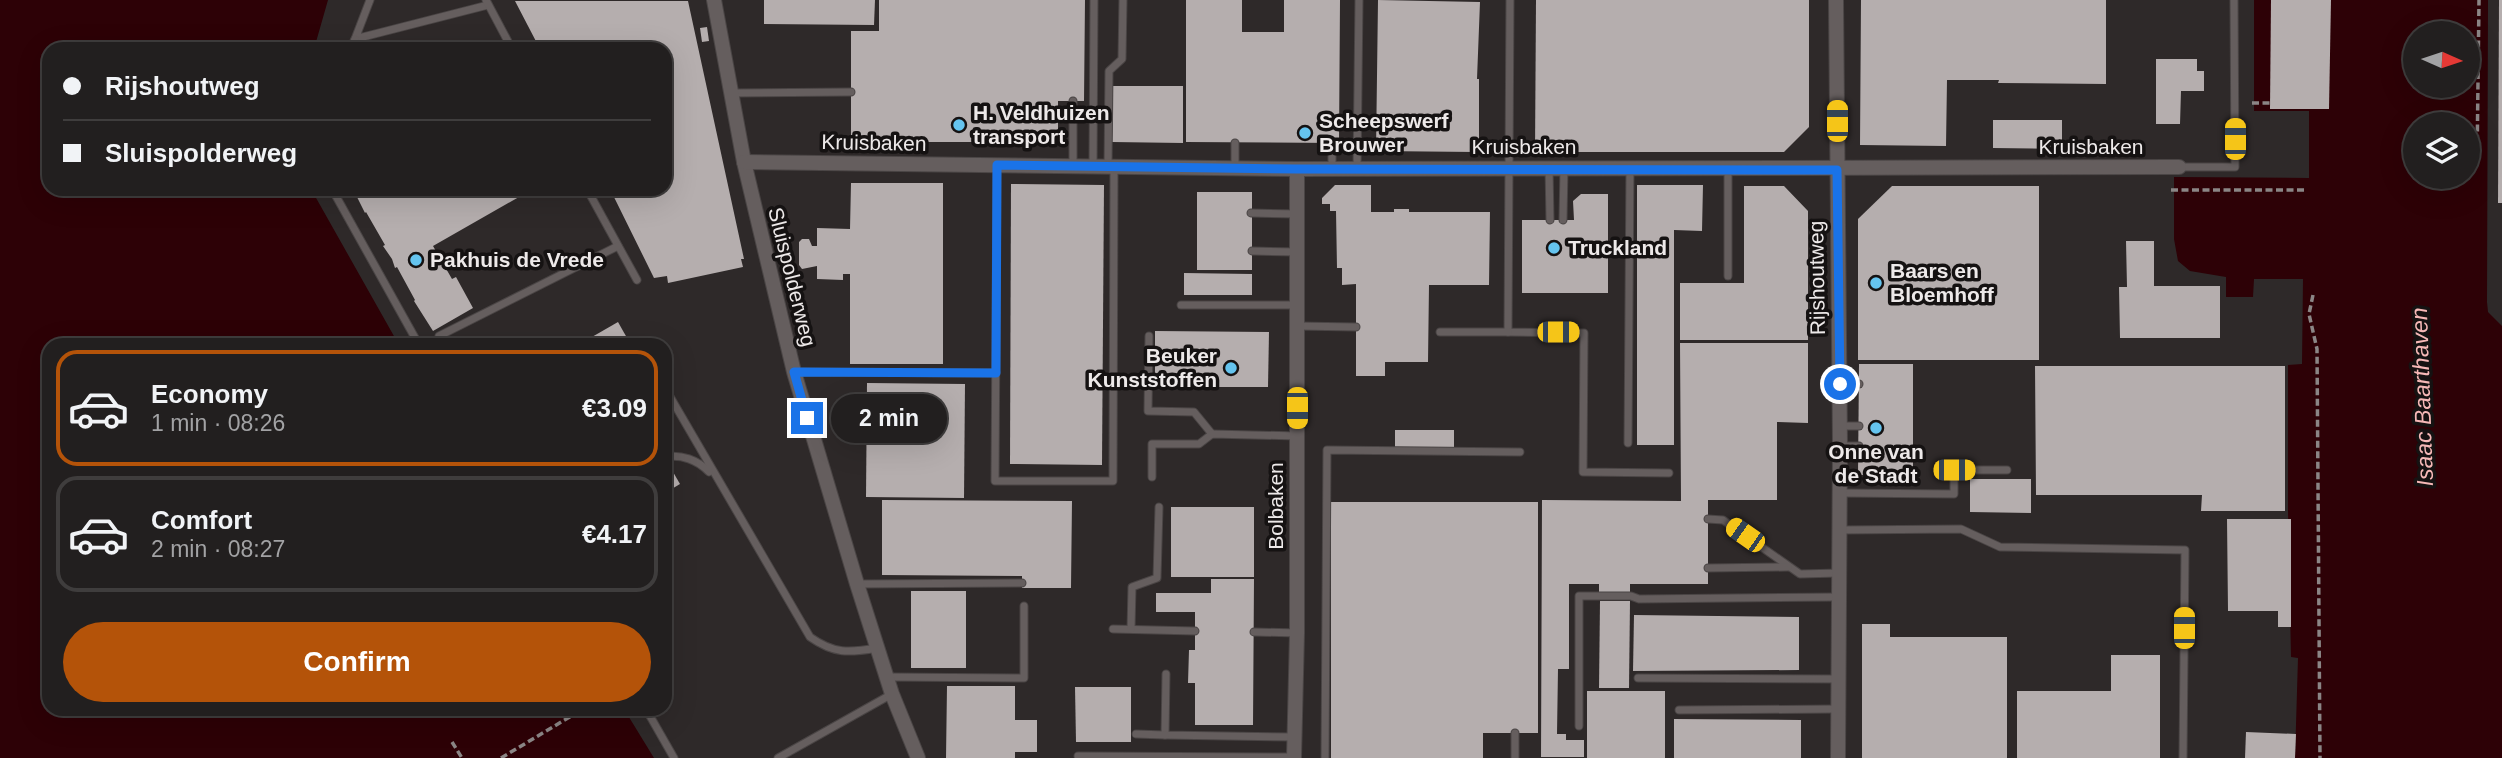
<!DOCTYPE html>
<html lang="en">
<head>
<meta charset="utf-8">
<style>
	body { margin:0; font-family:Helvetica,sans-serif; background:#2a2728; color:#f1f3f6; height:100vh; display:flex; flex-direction:column; font-size:26px; white-space:nowrap }
	* { box-sizing:border-box; margin:0 }
	p { font-size:23px; color:#a2a2a4 }
	.icon { flex:none; width:38px; height:38px; fill:none; stroke:currentColor; stroke-width:2; stroke-linecap:round; stroke-linejoin:round }
	.map { position:relative; flex:1; overflow:hidden }
	.side { position:absolute; left:42px; top:338px; width:630px; height:378px; display:flex; flex-direction:column; background:#221f1f; border-radius:21px; box-shadow:0 7px 28px #0002,0 0 0 2px #3f3d3d }
	.side>* { flex:none }
	.hud { position:absolute; left:42px; top:42px; width:630px; height:154px; border-radius:21px; box-shadow:0 7px 28px #0002,0 0 0 2px #3f3d3d; display:grid; align-content:center; height:154px; padding:0 21px; background:#221f1f }
	.needle { width:46px; rotate:93deg }
	.tools { position:absolute; left:2403px; top:21px; display:grid; gap:14px }
	.tools a { display:grid; place-items:center; width:77px; height:77px; border-radius:50%; background:#221f1f; box-shadow:0 7px 28px #0002,0 0 0 2px #3f3d3d; font-size:35px }
	.end { position:absolute; width:32px; height:32px; margin:-16px; border:9px solid #1a73e8; background:#fff; box-shadow:0 0 0 4px #fff }
	.from { border-radius:50% }
	.bubble { position:absolute; height:49px; border-radius:24px; background:#221f1f; box-shadow:0 7px 28px #0002,0 0 0 2px #3f3d3d; font-size:23px; font-weight:800; line-height:49px; text-align:center }
	.car { position:absolute; width:21px; height:42px; margin:-21px -10px; border-radius:9px; box-shadow:0 0 5px 2px #0007; background:linear-gradient(#f5c518 24%,#345 0 40%,#f5c518 0 76%,#345 0 86%,#f5c518 0) }
	.hud b { display:flex; align-items:center; gap:24px; height:66px; font-size:26px }
	.hud b+b { border-top:2px solid #3f3d3d }
	.hud i { width:18px; height:18px; background:#f1f3f6 }
	ul { padding:12px 0 0; list-style:none }
	li { display:flex; align-items:center; gap:21px; height:116px; margin:0 14px 10px; padding:0 7px; border:4px solid #3f3d3d; border-radius:21px }
	li div { flex:1 }
	li b { display:block; font-size:26px }
	li em { font-style:normal; font-weight:800 }
	li.selected { border-color:#b45309 }
	li>.icon { width:63px; height:63px; stroke-width:1.5 }
	.action { display:flex; gap:14px; margin-top:auto; padding:14px 21px }
	.action a { flex:1; height:80px; border-radius:42px; background:#b45309; color:#fff; font-size:28px; font-weight:800; line-height:80px; text-align:center }
	.map>svg:first-child { display:block }
	.water { fill:#2d0106; fill-rule:evenodd }
	.building { fill:#b5aeae }
	.lines { fill:none; stroke-linecap:round; stroke-linejoin:round }
	.lane-casing { stroke:#4a4545; stroke-width:9 }
	.street-casing { stroke:#4a4545; stroke-width:16 }
	.path { stroke:#8b8686; stroke-width:3.5; stroke-dasharray:7 3.5; stroke-linecap:butt }
	.lane { stroke:#655e5e; stroke-width:7 }
	.street { stroke:#655e5e; stroke-width:14 }
	.route { stroke:#1a73e8; stroke-width:9 }
	.poi-dot { fill:#65c4ef; stroke:#151212; stroke-width:2.5 }
	.labels { text-anchor:middle; stroke-width:7; stroke-linejoin:round; paint-order:stroke }
	.poi-label { font-size:21px; font-weight:bold; fill:#ede9e9; stroke:#151212; text-anchor:start }
	.street-label { font-size:21px; fill:#ede9e9; stroke:#151212 }
	.water-label { font-size:23px; font-style:italic; fill:#f6b8b7; stroke:#151212 }
</style>
</head>
<body>
<div class="map">
<svg width="2502" height="758" viewBox="0 0 2502 758">
	<rect width="100%" height="100%" fill="#2e2929"/>
	<g class="water">
		<path d="M0,0H328L314,49H49V189H311L399,345H49V709H624L654,758H0Z"/>
		<path d="M2254,0H2488L2487,302L2488,312L2502,326V758H2295L2298,658L2291,657L2288,510V365L2302,364L2303,279H2254L2253,297H2226V277L2190,271L2178,261L2174,239V177L2309,178V111H2254ZM2415,33H2468V86H2415ZM2415,124H2468V177H2415Z"/>
	</g>
	<g class="building">
		<path d="M764,0H875L874,25L764,24Z"/>
		<path d="M879,0H1085L1084,101H1058V142H851V31H879Z"/>
		<path d="M1186,0H1242V32H1284V0H1340L1339,143L1186,142Z"/>
		<path d="M1378,0L1480,2L1477,79H1479V146H1476V152L1376,151Z"/>
		<path d="M1536,0H1809V127L1784,152H1535Z"/>
		<path d="M1861,0H2106V84L1998,83L1999,80H1947L1946,146L1860,145Z"/>
		<path d="M2271,0H2331L2329,109H2270Z"/>
		<path d="M2499,0H2502V203H2498Z"/>
		<path d="M515,1H688L744,259H741L743,267L668,283L667,276L654,278L610,189H665V49H540Z"/>
		<path d="M707,27L709,41L702,42L700,28Z"/>
		<path d="M2156,59H2197V71H2204V91H2181L2180,124H2156Z"/>
		<path d="M1113,86H1183V143L1112,142Z"/>
		<path d="M1993,120H2062V149L1993,148Z"/>
		<path d="M851,183H943V364H850V274H843V280L817,279V266L802,269L799,265V242L802,239H809L812,246H817V228L850,229Z"/>
		<path d="M1011,184L1104,185L1102,465L1010,464Z"/>
		<path d="M1335,185H1371V212H1394V209H1409V212H1490L1489,285H1429L1428,362H1385V376H1356V284L1342,285V268H1337L1336,211H1330V204H1322V198Z"/>
		<path d="M1637,185H1703L1702,231L1674,230V445H1637Z"/>
		<path d="M1744,186H1784L1808,211V340H1680V283H1744Z"/>
		<path d="M1892,186H2039V360H1858V219Z"/>
		<path d="M353,189H533L433,246L452,279L456,277L473,308L433,331L414,301L415,300L397,267L395,268L392,259L383,246L385,245L366,212L365,213Z"/>
		<rect x="1197" y="192" width="55" height="78"/>
		<path d="M1581,194H1608V293H1522V220H1574L1573,201Z"/>
		<path d="M2126,241H2154V286H2220V338H2120L2119,287H2127Z"/>
		<path d="M1184,273L1252,274V295H1184Z"/>
		<path d="M618,322L631,345H578Z"/>
		<path d="M1155,331L1269,332L1268,387H1155Z"/>
		<path d="M1680,343H1808V423L1777,422V500H1708V584H1630V592H1599V584H1569V669H1558L1557,734H1566V740H1584V757H1541L1542,500L1681,501Z"/>
		<path d="M1859,364H1913V474L1858,475Z"/>
		<path d="M2035,366H2285V511H2201L2202,495H2036Z"/>
		<path d="M867,383L965,384L964,498L866,497Z"/>
		<rect x="1395" y="430" width="59" height="23"/>
		<path d="M669,465L680,484L665,493V468Z"/>
		<path d="M1970,479H2031V513L1970,512Z"/>
		<path d="M882,500L1072,501L1071,588H1022V576L882,575Z"/>
		<path d="M1331,502H1538V733H1483V758H1331Z"/>
		<rect x="1171" y="507" width="83" height="70"/>
		<path d="M2227,519H2291V627H2278V611H2228Z"/>
		<path d="M1211,579H1254L1253,725H1195V683H1188L1189,650H1195V612H1156V593H1211Z"/>
		<rect x="911" y="591" width="55" height="77"/>
		<path d="M1600,601H1630L1629,688H1599Z"/>
		<path d="M1634,615L1799,617V670L1633,671Z"/>
		<path d="M1862,624H1890V637H2007V758H1862Z"/>
		<path d="M2111,655H2160V758H2017V691H2111Z"/>
		<path d="M947,686H1015V720H1037V752H1015V758H946Z"/>
		<path d="M1075,687H1131V742H1076Z"/>
		<rect x="1587" y="691" width="78" height="67"/>
		<path d="M1674,719L1801,720V758H1674Z"/>
		<path d="M2246,732L2296,734L2295,758H2245Z"/>
	</g>
	<g class="lines">
		<defs>
			<g id="lane">
				<path d="M370,0L355,39L488,5"/>
				<path d="M486,0L512,49"/>
				<path d="M1510,0L1508,332L1584,333L1583,472L1669,473"/>
				<path d="M350,49L355,39"/>
				<path d="M732,93L851,92"/>
				<path d="M1073,101V166"/>
				<path d="M997,165L995,481H1113L1114,167"/>
				<path d="M1093,166L1094,0"/>
				<path d="M1108,166L1109,71L1122,59L1123,0"/>
				<path d="M2179,167H2235L2234,0"/>
				<path d="M1235,168V143"/>
				<path d="M1549,168L1550,220"/>
				<path d="M1728,168V276"/>
				<path d="M1332,169V143"/>
				<path d="M1357,169L1359,0"/>
				<path d="M332,189L419,345"/>
				<path d="M587,189L637,280"/>
				<path d="M1251,213L1297,214"/>
				<path d="M1563,220L1564,168"/>
				<path d="M1252,251L1297,252"/>
				<path d="M1181,305H1297"/>
				<path d="M1297,326L1356,327"/>
				<path d="M1440,332H1508"/>
				<path d="M439,336L618,246"/>
				<path d="M1149,336L1148,411L1194,412L1212,434"/>
				<path d="M795,372L996,373"/>
				<path d="M1840,384H1859"/>
				<path d="M665,388L810,637C834,654 849,653 877,648"/>
				<path d="M1840,426H1859"/>
				<path d="M1628,443L1630,168"/>
				<path d="M1841,446H1859"/>
				<path d="M665,457C681,454 698,460 709,472"/>
				<path d="M1152,477V444H1199L1212,434L1297,436"/>
				<path d="M1840,493L1954,494V470H2007"/>
				<path d="M1708,519L1723,520L1800,574L1839,573"/>
				<path d="M1840,530L1961,529L2000,547L2185,550L2183,758"/>
				<path d="M1708,568L1788,567"/>
				<path d="M858,584L1022,583"/>
				<path d="M1113,629L1195,631"/>
				<path d="M1131,629L1132,587L1157,578L1159,507"/>
				<path d="M1254,632L1297,633"/>
				<path d="M1166,674L1165,735L1294,737"/>
				<path d="M887,677L1024,678V606"/>
				<path d="M1638,678L1838,679"/>
				<path d="M646,709L674,758"/>
				<path d="M1679,710L1838,709"/>
				<path d="M1579,726V596H1631L1639,599L1839,597"/>
				<path d="M1136,734L1165,735"/>
				<path d="M1078,756L1294,757"/>
				<path d="M778,758L892,694"/>
				<path d="M1325,758L1327,450L1520,452"/>
				<path d="M1515,758V733"/>
			</g>
			<g id="street">
				<path d="M714,0L744,162L794,372L857,584L892,694L918,758"/>
				<path d="M1836,0L1840,446L1838,758"/>
				<path d="M744,162L1297,169L2179,167"/>
				<path d="M1294,758L1297,633V169"/>
			</g>
		</defs>
		<use href="#lane" class="lane-casing"/>
		<use href="#street" class="street-casing"/>
		<g class="path">
			<path d="M2252,103H2271"/>
			<path d="M2477,163L2479,0"/>
			<path d="M2171,190H2306"/>
			<path d="M2313,295L2309,314L2317,349L2320,758"/>
			<path d="M452,742L462,758"/>
			<path d="M501,758L583,709"/>
		</g>
		<use href="#lane" class="lane"/>
		<use href="#street" class="street"/>
	</g>
	<g class="lines">
		<path class="route" d="M807,418L794,372L996,373L997,165L1297,169L1837,170L1840,384"/>
	</g>
	<g class="poi-dot">
		<circle cx="959" cy="125" r="7"/>
		<circle cx="1305" cy="133" r="7"/>
		<circle cx="1554" cy="248" r="7"/>
		<circle cx="416" cy="260" r="7"/>
		<circle cx="1876" cy="283" r="7"/>
		<circle cx="1231" cy="368" r="7"/>
		<circle cx="1876" cy="428" r="7"/>
	</g>
	<g class="labels">
		<g class="poi-label">
			<text x="973" y="120">H. Veldhuizen<tspan x="973" dy="24">transport</tspan></text>
			<text x="1319" y="128">Scheepswerf<tspan x="1319" dy="24">Brouwer</tspan></text>
			<text x="1568" y="255">Truckland</text>
			<text x="430" y="267">Pakhuis de Vrede</text>
			<text x="1890" y="278">Baars en<tspan x="1890" dy="24">Bloemhoff</tspan></text>
			<text x="1217" y="363" text-anchor="end">Beuker<tspan x="1217" dy="24">Kunststoffen</tspan></text>
			<text x="1876" y="459" text-anchor="middle">Onne van<tspan x="1876" dy="24">de Stadt</tspan></text>
		</g>
		<g class="street-label">
			<text transform="translate(874 143) rotate(1)" y="7">Kruisbaken</text>
			<text x="1524" y="154">Kruisbaken</text>
			<text x="2091" y="154">Kruisbaken</text>
			<text transform="translate(792 277) rotate(76)" y="7">Sluispolderweg</text>
			<text transform="translate(1817 278) rotate(-91)" y="7">Rijshoutweg</text>
			<text transform="translate(1276 506) rotate(-90)" y="7">Bolbaken</text>
		</g>
		<g class="water-label">
			<text transform="translate(2422 397) rotate(-92)" y="8">Isaac Baarthaven</text>
		</g>
	</g>
</svg>
<div class="tools">
<a><svg class="needle" viewBox="-14 -14 28 28"><path d="M0-13l5 13h-10z" fill="#e53935"/><path d="M0 13l5-13h-10z" fill="#a2a2a4"/></svg></a>
<a><svg class="icon" aria-label="layers" viewBox="0 0 24 24"><path d="M12 4l9 5-9 5-9-5zM3 14l9 5 9-5"/></svg></a>
</div>
<i class="end from" style="left:1840px;top:384px"></i>
<i class="end" style="left:807px;top:418px"></i>
<div class="bubble" style="left:831px;top:394px;width:116px">2 min</div>
<i class="car" style="left:1837px;top:121px;rotate:0deg"></i>
<i class="car" style="left:2235px;top:139px;rotate:0deg"></i>
<i class="car" style="left:1558px;top:332px;rotate:90deg"></i>
<i class="car" style="left:1297px;top:408px;rotate:180deg"></i>
<i class="car" style="left:1954px;top:470px;rotate:90deg"></i>
<i class="car" style="left:1745px;top:535px;rotate:305deg"></i>
<i class="car" style="left:2184px;top:628px;rotate:0deg"></i>
<div class="hud">
<b><i class="from"></i>Rijshoutweg</b>
<b><i></i>Sluispolderweg</b>
</div>
<section class="side">
<ul>
<li class="selected"><svg class="icon" aria-label="car" viewBox="0 0 24 24"><path d="M5 17H2v-5l4-1 3-4h7l3 4 3 1v5h-3M9 17h6M6 11h13"/><circle cx="7" cy="17" r="2"/><circle cx="17" cy="17" r="2"/></svg><div><b>Economy</b><p>1 min · 08:26</p></div><em>€3.09</em></li>
<li><svg class="icon" aria-label="car" viewBox="0 0 24 24"><path d="M5 17H2v-5l4-1 3-4h7l3 4 3 1v5h-3M9 17h6M6 11h13"/><circle cx="7" cy="17" r="2"/><circle cx="17" cy="17" r="2"/></svg><div><b>Comfort</b><p>2 min · 08:27</p></div><em>€4.17</em></li>
</ul>
<div class="action"><a>Confirm</a></div>
</section>
</div>
</body>
</html>
